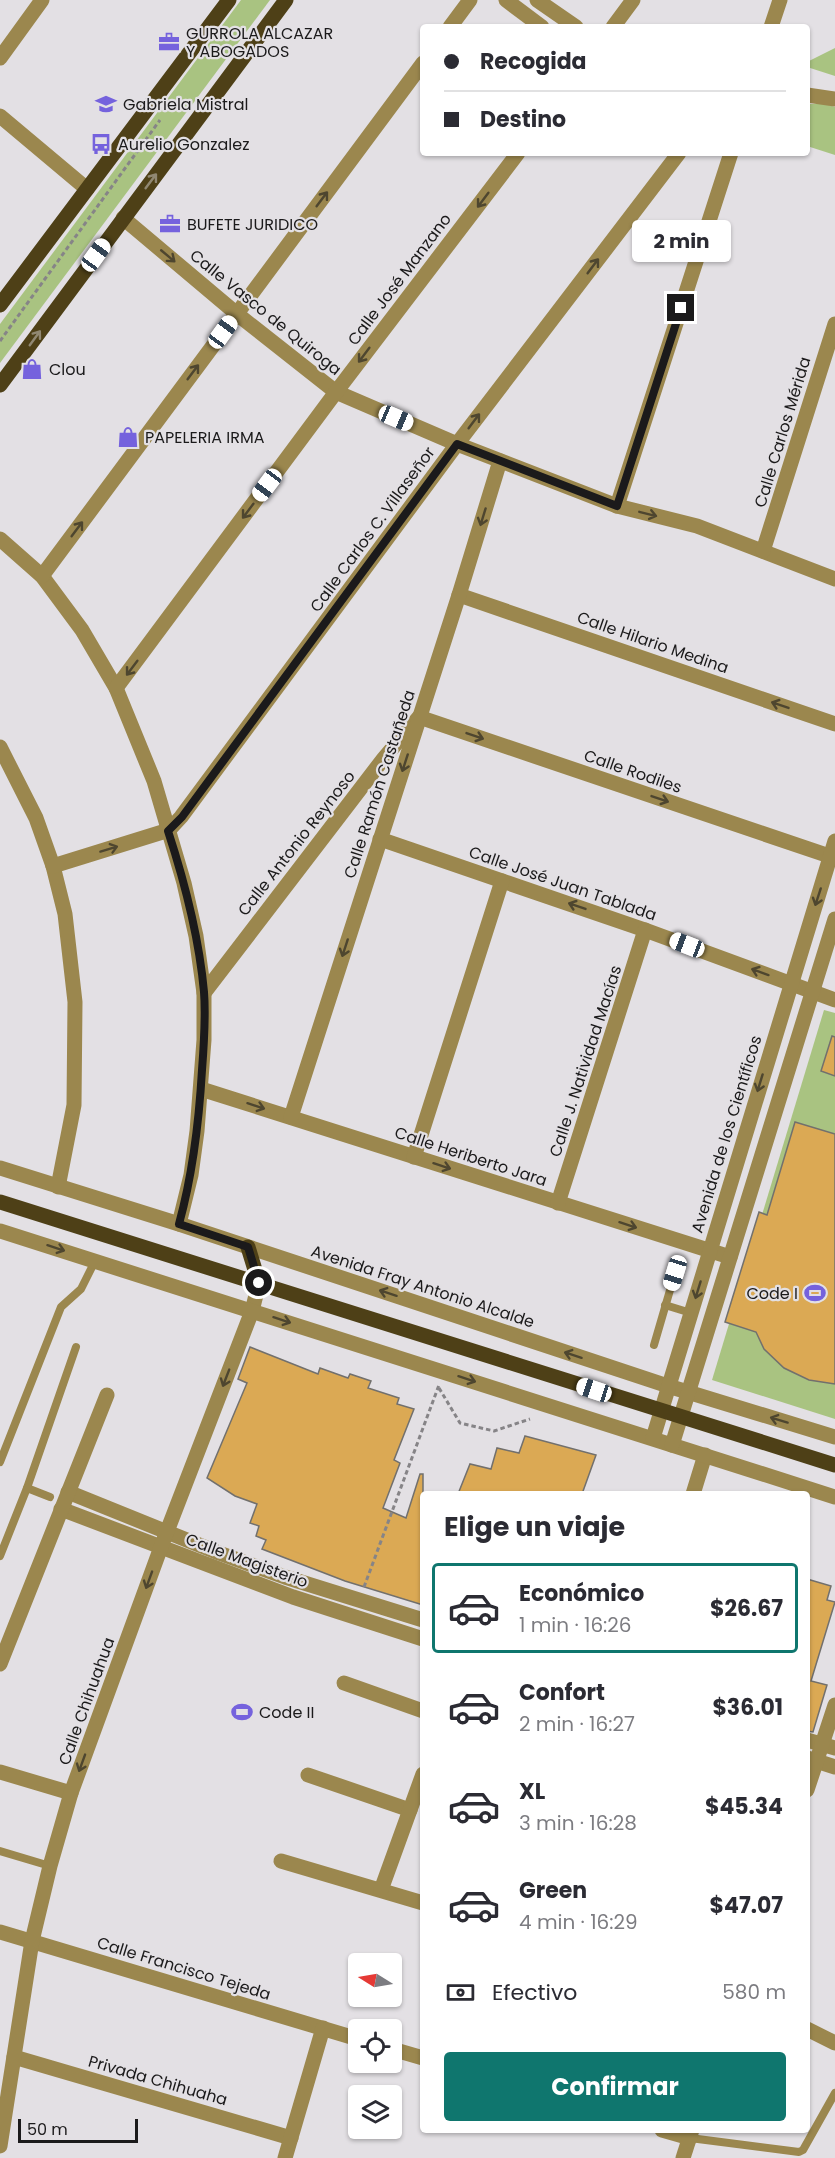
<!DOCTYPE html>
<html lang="es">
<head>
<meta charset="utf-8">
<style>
	body { margin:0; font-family:Poppins,sans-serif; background:#f2f2f3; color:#2b2b33; height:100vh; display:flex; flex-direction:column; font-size:22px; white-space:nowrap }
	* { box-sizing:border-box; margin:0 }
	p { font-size:20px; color:#7c7c81 }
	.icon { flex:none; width:33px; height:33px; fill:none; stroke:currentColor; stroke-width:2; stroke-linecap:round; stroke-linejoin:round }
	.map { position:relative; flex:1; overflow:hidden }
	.details { position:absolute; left:420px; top:1491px; width:390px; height:642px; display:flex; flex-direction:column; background:#fff; border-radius:6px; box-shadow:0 2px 4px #0004 }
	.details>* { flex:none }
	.guide { position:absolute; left:420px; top:24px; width:390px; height:132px; border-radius:6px; box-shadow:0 2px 4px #0004; display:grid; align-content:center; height:132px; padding:0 24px; background:#fff }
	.needle { width:39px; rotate:281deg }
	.tools { position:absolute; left:348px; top:1953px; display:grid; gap:12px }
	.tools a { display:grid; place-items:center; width:54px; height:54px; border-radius:6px; background:#fff; box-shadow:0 2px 4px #0004; font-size:30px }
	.scale { position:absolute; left:18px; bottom:15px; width:120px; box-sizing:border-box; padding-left:6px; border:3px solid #1b1a1b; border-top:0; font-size:16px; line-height:21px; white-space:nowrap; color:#1b1a1b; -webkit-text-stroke:4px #e3e0e4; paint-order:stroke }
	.end { position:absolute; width:27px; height:27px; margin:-14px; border:8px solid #1b1a1b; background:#fff; box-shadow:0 0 0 3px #fff }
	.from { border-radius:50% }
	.bubble { position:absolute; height:42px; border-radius:6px; background:#fff; box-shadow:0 2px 4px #0004; font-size:20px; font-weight:700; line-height:42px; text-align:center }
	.car { position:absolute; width:18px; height:36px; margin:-18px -9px; border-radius:8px; box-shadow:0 0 4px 2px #0007; background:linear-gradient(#fff 24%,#345 0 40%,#fff 0 76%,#345 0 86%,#fff 0) }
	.guide b { display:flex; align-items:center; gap:21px; height:57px; font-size:22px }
	.guide b+b { border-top:2px solid #e1e1e2 }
	.guide i { width:15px; height:15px; background:#2b2b33 }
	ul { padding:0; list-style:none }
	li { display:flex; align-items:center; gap:18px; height:90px; margin:0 12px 9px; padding:0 12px; border:3px solid transparent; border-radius:6px }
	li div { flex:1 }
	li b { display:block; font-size:22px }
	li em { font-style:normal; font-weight:700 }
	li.on { border-color:#0f766e }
	li>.icon { width:54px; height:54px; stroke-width:1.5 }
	h2 { padding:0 24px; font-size:27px; line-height:72px }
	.pay { display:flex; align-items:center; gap:15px; height:66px; padding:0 24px; font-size:22px }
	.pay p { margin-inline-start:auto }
	.button { display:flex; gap:12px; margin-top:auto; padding:12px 24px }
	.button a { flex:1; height:69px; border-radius:6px; background:#0f766e; color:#fff; font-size:24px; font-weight:700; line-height:69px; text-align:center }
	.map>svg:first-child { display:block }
	.green { fill:#a9c381 }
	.building { fill:#dba954; stroke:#72706d; stroke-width:1.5 }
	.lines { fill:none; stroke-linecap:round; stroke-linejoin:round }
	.path { stroke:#868487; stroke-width:3; stroke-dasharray:4.5 3; stroke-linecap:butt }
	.service { stroke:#9b874e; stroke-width:8 }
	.minor { stroke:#9b874e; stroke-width:15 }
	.tertiary { stroke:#9b874e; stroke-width:15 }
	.primary { stroke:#4e4017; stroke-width:15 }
	.oneway { stroke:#918873 }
	.oneway2 { stroke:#4e462f }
	.route { stroke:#1b1a1b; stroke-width:8 }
	.labels { text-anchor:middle; stroke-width:4.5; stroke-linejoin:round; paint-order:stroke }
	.poi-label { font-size:16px; fill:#1b1a1b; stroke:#e3e0e4; text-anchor:start }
	.street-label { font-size:16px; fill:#1b1a1b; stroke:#e3e0e4 }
</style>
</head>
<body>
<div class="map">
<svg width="835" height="2158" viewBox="0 0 835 2158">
	<rect width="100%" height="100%" fill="#e3e0e4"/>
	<g class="green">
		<path d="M241,0H270L0,363V324Z"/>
		<path d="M835,48V76L807,67V62Z"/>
		<path d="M807,104H826L835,107V155L807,146Z"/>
		<path d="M824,1010L835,1013V1419L712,1380Z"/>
	</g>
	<g class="building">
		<path d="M832,1036L835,1037V1076L821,1071Z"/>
		<path d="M795,1122L835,1134V1384L809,1380L784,1368L764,1349L756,1332L725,1322L759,1212L767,1215Z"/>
		<path d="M250,1347L318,1374L320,1368L348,1378L350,1374L371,1381L368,1388L399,1398L397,1404L414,1409L394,1460L400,1463L383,1508L406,1518L420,1474H423V1605L345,1581L262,1549L266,1540L256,1536L259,1526L250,1523L257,1504L235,1496L207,1478L247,1383L238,1379Z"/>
		<path d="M525,1436L596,1455L582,1494H458L470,1464L491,1469L497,1448L519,1453Z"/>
		<path d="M807,1579L831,1586L827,1600L835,1602L811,1681L827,1685L813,1732L807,1731Z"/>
	</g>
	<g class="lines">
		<g class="path">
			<path d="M0,341L160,120"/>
			<path d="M439,1388L460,1423L494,1431L530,1419"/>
			<path d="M364,1587L439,1385"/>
		</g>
		<g class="service">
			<path d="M665,1305L691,1313"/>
			<path d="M654,1345L675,1273"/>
			<path d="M0,1462L61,1307L81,1289L95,1261"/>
			<path d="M27,1488L76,1347"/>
			<path d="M0,1556L27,1488L50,1497"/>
			<path d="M0,1851L50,1866"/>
			<path d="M690,2138L799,2152L803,2150L835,2093"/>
		</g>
		<g class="minor">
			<path d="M506,0L542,27"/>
			<path d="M537,0L576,27"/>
			<path d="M450,27L470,0"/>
			<path d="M613,27L633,0"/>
			<path d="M771,27L780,0"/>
			<path d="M0,58L42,0"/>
			<path d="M807,95L835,99"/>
			<path d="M0,116L87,189"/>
			<path d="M123,218L237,314L336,392L457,444L617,506L697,526L835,579"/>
			<path d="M617,506L731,153"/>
			<path d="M0,539L42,576L82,630L116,688L154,781L184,883L196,936L204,993V1040L197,1131L191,1175L179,1224"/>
			<path d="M763,551L835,324"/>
			<path d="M42,576L423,63"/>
			<path d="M459,595L835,724"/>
			<path d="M116,688L336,392L518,153"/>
			<path d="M0,747L36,818L53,866L65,914L75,1002L74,1105L58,1187"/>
			<path d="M380,839L645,930L835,1000"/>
			<path d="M53,866L169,830L181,817L457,444L679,153"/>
			<path d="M204,993L384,758L419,717L835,858"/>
			<path d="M201,1089L730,1257"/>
			<path d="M291,1117L459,595L500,461"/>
			<path d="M414,1157L502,881"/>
			<path d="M558,1203L645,930"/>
			<path d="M68,1492L219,1553L285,1577L423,1620"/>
			<path d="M693,1494L705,1455"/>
			<path d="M61,1509L293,1597L423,1639"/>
			<path d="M0,1664L107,1395"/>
			<path d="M344,1683L423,1711"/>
			<path d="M807,1740L835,1748"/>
			<path d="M807,1758L835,1767"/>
			<path d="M0,1772L71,1793"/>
			<path d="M308,1775L410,1810"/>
			<path d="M807,1790L835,1705"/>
			<path d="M281,1861L423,1903"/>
			<path d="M381,1890L423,1774"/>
			<path d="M0,1932L358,2039"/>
			<path d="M807,2029L835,2043"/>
			<path d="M392,2049L423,2058"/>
			<path d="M14,2057L291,2138"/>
			<path d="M662,2130L690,2138"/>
			<path d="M0,2146L32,1941L50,1866L71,1793L161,1547L252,1311L259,1283"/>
			<path d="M285,2158L323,2028"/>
			<path d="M683,2158L692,2130"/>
		</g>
		<g class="tertiary">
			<path d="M0,1168L179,1224L668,1386L835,1437"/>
			<path d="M0,1231L835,1497"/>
			<path d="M653,1438L835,841"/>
			<path d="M672,1445L835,919"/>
		</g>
		<g class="primary">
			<path d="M0,305L229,0"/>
			<path d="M0,385L286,0"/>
			<path d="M0,1202L835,1465"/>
			<path d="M248,1247L259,1283"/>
		</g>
	</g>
	<defs><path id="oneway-shaft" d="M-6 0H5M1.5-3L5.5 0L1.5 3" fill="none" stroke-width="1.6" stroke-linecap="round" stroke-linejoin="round" transform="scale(1.5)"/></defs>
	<g class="oneway">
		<use href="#oneway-shaft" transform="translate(151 181) rotate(-53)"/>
		<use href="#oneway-shaft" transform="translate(35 338) rotate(-54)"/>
	</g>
	<g class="oneway2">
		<use href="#oneway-shaft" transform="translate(322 199) rotate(-53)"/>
		<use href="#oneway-shaft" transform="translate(483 200) rotate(127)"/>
		<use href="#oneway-shaft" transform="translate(168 256) rotate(40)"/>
		<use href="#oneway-shaft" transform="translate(593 266) rotate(-53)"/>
		<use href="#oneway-shaft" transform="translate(364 355) rotate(127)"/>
		<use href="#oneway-shaft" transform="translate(193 372) rotate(-53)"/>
		<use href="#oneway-shaft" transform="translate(474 421) rotate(-53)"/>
		<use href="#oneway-shaft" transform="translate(248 511) rotate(127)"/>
		<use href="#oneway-shaft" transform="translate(648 514) rotate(14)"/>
		<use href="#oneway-shaft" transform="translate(483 517) rotate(107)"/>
		<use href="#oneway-shaft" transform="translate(77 529) rotate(-53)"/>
		<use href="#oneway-shaft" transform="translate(132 668) rotate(127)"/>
		<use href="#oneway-shaft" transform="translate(780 705) rotate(-161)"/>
		<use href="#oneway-shaft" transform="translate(475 736) rotate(19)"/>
		<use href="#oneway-shaft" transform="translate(405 763) rotate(108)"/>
		<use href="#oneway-shaft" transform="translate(660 799) rotate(19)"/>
		<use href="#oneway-shaft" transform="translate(109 849) rotate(-17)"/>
		<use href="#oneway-shaft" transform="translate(818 897) rotate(108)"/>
		<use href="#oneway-shaft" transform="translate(577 906) rotate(-161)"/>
		<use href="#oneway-shaft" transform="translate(345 948) rotate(108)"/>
		<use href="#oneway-shaft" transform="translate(760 972) rotate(-160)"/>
		<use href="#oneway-shaft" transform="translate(760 1083) rotate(107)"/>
		<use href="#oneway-shaft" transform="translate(256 1106) rotate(18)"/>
		<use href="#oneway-shaft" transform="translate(442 1166) rotate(18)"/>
		<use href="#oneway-shaft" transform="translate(628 1225) rotate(18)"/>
		<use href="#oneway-shaft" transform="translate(56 1248) rotate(18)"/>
		<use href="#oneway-shaft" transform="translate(698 1290) rotate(107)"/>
		<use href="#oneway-shaft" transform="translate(388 1293) rotate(-162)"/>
		<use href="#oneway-shaft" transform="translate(282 1320) rotate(18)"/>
		<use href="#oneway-shaft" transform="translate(573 1355) rotate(-162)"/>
		<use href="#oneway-shaft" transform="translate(226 1378) rotate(111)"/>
		<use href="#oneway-shaft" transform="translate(467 1379) rotate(18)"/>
		<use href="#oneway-shaft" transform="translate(779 1420) rotate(-163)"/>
		<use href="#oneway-shaft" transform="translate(149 1580) rotate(110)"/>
		<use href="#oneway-shaft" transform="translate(82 1763) rotate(110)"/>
	</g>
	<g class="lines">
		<path class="route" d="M259,1283L248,1247L179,1224C193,1173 199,1122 202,1070C204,1044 206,1017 204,992C199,937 185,883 168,831L182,817L457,444L617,506L681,308"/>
	</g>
	<defs>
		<symbol id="office-bare" viewBox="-9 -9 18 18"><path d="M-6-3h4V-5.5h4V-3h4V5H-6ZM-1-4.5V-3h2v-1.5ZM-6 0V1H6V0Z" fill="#7562dd" stroke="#e3e0e4" stroke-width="2.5" paint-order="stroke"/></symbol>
		<symbol id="school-bare" viewBox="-9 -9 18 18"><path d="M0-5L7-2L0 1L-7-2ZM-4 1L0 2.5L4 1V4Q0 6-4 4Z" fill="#7562dd" stroke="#e3e0e4" stroke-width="2.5" paint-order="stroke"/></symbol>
		<symbol id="bus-bare" viewBox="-9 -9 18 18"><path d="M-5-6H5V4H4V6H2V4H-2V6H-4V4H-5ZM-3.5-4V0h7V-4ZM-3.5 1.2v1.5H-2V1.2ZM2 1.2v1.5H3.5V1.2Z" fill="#7562dd" stroke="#e3e0e4" stroke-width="2.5" paint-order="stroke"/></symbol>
		<symbol id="shop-bare" viewBox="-9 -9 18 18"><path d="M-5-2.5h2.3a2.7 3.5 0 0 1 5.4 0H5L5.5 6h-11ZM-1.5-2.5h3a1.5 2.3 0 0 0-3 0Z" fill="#7562dd" stroke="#e3e0e4" stroke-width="2.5" paint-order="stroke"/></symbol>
		<symbol id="stadium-bare" viewBox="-9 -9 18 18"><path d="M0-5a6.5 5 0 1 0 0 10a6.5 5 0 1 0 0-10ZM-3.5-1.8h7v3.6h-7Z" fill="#7562dd" stroke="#e3e0e4" stroke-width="2.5" paint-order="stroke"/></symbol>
	</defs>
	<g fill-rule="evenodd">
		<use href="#office-bare" x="154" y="27" width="30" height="30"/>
		<use href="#school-bare" x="91" y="89" width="30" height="30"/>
		<use href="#bus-bare" x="86" y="129" width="30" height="30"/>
		<use href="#office-bare" x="155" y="209" width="30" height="30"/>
		<use href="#shop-bare" x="17" y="354" width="30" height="30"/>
		<use href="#shop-bare" x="113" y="422" width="30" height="30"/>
		<use href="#stadium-bare" x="800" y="1278" width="30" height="30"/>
		<use href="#stadium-bare" x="227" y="1697" width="30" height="30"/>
	</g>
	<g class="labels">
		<g class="poi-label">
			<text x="186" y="39">GURROLA ALCAZAR<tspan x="186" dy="18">Y ABOGADOS</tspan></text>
			<text x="123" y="110">Gabriela Mistral</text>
			<text x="118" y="150">Aurelio Gonzalez</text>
			<text x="187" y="230">BUFETE JURIDICO</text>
			<text x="49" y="375">Clou</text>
			<text x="145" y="443">PAPELERIA IRMA</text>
			<text x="798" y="1299" text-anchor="end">Code I</text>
			<text x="259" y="1718">Code II</text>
		</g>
		<g class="street-label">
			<text transform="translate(399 279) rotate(-53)" y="6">Calle José Manzano</text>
			<text transform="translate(266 312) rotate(39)" y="6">Calle Vasco de Quiroga</text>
			<text transform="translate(782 432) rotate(-73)" y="6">Calle Carlos Mérida</text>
			<text transform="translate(372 529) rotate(-54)" y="6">Calle Carlos C. Villaseñor</text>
			<text transform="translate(653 642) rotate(19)" y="6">Calle Hilario Medina</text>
			<text transform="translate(633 771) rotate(19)" y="6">Calle Rodiles</text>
			<text transform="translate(379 784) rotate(-72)" y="6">Calle Ramón Castañeda</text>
			<text transform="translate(296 843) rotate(-52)" y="6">Calle Antonio Reynoso</text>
			<text transform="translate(563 883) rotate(19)" y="6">Calle José Juan Tablada</text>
			<text transform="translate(585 1061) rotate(-72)" y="6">Calle J. Natividad Macías</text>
			<text transform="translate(726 1134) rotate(-73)" y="6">Avenida de los Científicos</text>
			<text transform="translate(471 1156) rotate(18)" y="6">Calle Heriberto Jara</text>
			<text transform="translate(423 1286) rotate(18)" y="6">Avenida Fray Antonio Alcalde</text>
			<text transform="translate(247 1560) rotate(20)" y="6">Calle Magisterio</text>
			<text transform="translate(86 1701) rotate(-70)" y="6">Calle Chihuahua</text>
			<text transform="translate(184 1968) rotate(17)" y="6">Calle Francisco Tejeda</text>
			<text transform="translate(158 2080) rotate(16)" y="6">Privada Chihuaha</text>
		</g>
	</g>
</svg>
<div class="tools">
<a><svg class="needle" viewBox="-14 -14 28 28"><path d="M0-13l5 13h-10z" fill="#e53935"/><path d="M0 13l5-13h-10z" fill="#7c7c81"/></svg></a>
<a><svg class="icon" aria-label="locate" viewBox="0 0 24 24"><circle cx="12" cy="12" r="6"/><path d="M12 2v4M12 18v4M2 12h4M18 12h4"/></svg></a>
<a><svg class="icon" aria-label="layers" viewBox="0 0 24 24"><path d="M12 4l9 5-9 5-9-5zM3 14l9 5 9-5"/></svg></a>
</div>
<div class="scale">50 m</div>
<i class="end from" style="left:259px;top:1283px"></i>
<i class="end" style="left:681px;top:308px"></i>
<div class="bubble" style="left:632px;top:220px;width:99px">2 min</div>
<i class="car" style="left:96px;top:255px;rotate:36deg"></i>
<i class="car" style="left:223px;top:332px;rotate:36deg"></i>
<i class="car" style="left:396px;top:418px;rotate:113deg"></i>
<i class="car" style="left:267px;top:485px;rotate:217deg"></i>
<i class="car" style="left:687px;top:945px;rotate:291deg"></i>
<i class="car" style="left:675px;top:1273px;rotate:197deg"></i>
<i class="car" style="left:594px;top:1390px;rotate:288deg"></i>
<div class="guide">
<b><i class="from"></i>Recogida</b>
<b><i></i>Destino</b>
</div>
<section class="details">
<h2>Elige un viaje</h2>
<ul>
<li class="on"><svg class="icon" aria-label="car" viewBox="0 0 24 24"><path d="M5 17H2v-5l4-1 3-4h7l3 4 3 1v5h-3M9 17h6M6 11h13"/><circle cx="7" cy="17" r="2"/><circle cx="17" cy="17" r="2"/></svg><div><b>Económico</b><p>1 min · 16:26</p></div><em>$26.67</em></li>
<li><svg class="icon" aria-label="car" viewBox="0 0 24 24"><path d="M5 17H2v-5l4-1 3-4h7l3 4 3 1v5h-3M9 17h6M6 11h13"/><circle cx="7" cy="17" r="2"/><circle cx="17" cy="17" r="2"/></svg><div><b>Confort</b><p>2 min · 16:27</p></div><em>$36.01</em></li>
<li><svg class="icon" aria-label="car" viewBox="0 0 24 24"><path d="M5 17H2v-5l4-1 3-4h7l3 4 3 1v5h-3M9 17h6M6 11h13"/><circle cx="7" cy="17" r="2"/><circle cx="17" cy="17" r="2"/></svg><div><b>XL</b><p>3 min · 16:28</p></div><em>$45.34</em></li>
<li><svg class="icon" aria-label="car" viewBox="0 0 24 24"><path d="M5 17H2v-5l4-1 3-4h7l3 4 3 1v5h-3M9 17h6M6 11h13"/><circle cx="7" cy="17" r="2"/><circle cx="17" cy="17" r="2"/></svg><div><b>Green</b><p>4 min · 16:29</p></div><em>$47.07</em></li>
</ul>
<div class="pay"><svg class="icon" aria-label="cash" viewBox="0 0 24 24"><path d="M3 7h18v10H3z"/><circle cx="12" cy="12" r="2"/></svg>Efectivo<p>580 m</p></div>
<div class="button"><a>Confirmar</a></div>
</section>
</div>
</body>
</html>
